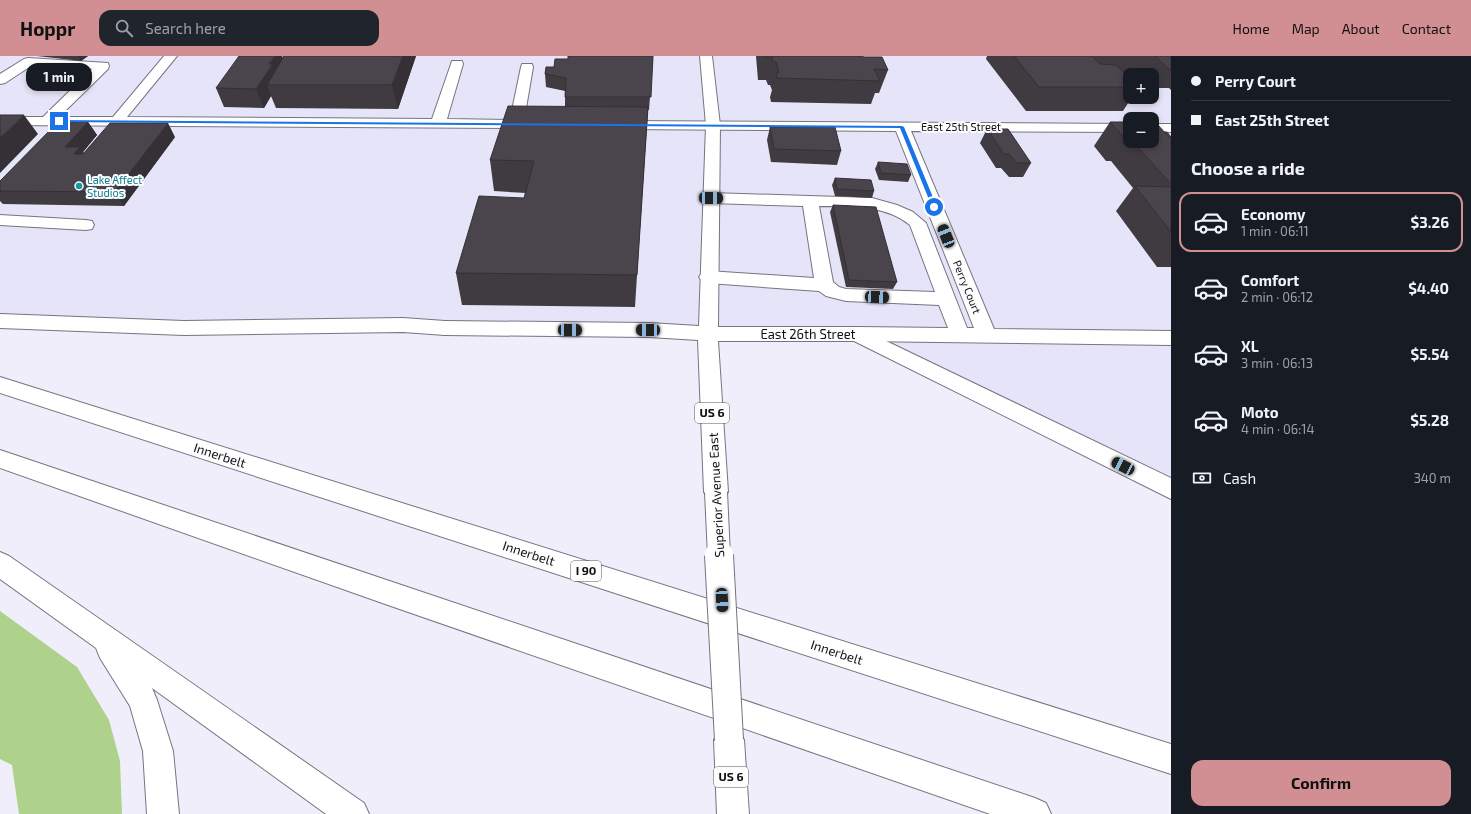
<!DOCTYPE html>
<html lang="en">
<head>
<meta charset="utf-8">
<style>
	body { margin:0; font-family:"Exo 2",sans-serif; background:#20242c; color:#f1f3f6; height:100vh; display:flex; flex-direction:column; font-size:15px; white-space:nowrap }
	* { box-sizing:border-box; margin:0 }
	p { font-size:13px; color:#9ea1a6 }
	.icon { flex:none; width:22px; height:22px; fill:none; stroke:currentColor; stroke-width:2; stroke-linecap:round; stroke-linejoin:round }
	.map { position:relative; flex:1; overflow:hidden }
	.drawer { display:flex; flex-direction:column; background:#171b24; width:300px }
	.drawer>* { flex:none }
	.top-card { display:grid; align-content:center; height:88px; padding:0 20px; background:#171b24 }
	.tools { position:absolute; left:1123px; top:12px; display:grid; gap:8px }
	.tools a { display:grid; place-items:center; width:36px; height:36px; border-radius:8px; background:#171b24; box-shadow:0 2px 6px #0003; font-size:20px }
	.end { position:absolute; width:18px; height:18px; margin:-9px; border:5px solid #1a73e8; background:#fff; box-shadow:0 0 0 2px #fff }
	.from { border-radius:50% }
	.bubble { position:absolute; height:28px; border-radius:12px; background:#171b24; box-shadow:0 2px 6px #0003; font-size:13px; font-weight:700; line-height:28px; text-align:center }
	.car { position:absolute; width:12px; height:24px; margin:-12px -6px; border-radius:5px; box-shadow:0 0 3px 1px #0007; background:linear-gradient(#222 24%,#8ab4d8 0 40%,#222 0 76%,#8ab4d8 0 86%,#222 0) }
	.top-card b { display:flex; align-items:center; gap:14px; height:38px; font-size:15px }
	.top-card b+b { border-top:1px solid #363941 }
	.top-card i { width:10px; height:10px; background:#f1f3f6 }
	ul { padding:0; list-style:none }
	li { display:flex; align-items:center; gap:12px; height:60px; margin:0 8px 6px; padding:0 12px; border:2px solid transparent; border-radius:12px }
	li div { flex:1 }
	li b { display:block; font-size:15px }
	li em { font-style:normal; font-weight:700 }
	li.current { border-color:#d18f94 }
	li>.icon { width:36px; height:36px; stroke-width:1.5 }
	h2 { padding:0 20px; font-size:18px; line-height:48px }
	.pay { display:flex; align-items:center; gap:10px; height:44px; padding:0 20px; font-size:15px }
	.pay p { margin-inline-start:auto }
	.cta { display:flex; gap:8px; margin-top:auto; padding:8px 20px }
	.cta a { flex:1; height:46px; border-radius:12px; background:#d18f94; color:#111; font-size:16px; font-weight:700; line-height:46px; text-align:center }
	header { display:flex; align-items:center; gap:24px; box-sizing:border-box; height:56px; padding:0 20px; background:#d18f94; color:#111 }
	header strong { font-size:19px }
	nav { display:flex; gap:22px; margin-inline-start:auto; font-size:14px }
	.search { width:280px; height:36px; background:#20242c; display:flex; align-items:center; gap:10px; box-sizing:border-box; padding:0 14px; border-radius:12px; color:#9ea1a6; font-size:15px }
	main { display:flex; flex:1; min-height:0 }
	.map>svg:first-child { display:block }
	.built { fill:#e6e4f8; fill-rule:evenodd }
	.green { fill:#aed28b }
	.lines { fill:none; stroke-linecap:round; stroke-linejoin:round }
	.minor-casing { stroke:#76747f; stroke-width:2 }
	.major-casing { stroke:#76747f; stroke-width:2 }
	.highway-casing { stroke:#76747f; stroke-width:2 }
	.minor { fill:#fff; fill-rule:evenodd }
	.major { fill:#fff; fill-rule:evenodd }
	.highway { fill:#fff; fill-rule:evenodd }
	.major-bridge-far1-casing { stroke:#76747f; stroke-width:24; stroke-linecap:butt }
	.major-bridge-casing { stroke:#76747f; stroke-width:30; stroke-linecap:butt }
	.major-bridge-far1 { stroke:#fff; stroke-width:22 }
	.major-bridge { stroke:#fff; stroke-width:28 }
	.wall { fill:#403a41 }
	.shaded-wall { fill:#343035 }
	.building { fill:#4a444c; stroke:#343035 }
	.route { fill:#1a73e8 }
	.culture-dot { fill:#0f9aa8; stroke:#fdfdfd; stroke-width:1.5 }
	.labels { text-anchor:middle; stroke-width:4; stroke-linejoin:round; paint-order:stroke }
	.far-street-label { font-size:11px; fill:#100f13; stroke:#fdfdfd }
	.far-culture-label { font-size:11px; fill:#0d838f; stroke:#fdfdfd; text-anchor:start }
	.shield { fill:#fdfdfd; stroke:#575659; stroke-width:1 }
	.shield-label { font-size:12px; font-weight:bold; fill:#100f13 }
	.street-label { font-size:13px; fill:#100f13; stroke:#fdfdfd }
</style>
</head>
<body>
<header>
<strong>Hoppr</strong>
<div class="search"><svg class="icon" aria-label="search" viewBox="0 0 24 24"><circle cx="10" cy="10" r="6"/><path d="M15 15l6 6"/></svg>Search here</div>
<nav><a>Home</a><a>Map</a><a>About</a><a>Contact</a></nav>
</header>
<main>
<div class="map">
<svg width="1171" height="758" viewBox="0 0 1171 758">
	<rect width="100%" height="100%" fill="#f0eefa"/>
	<path class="built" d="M0,0H1171V433L857,278L0,265ZM1130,19H1152V41H1130ZM1130,63H1152V85H1130Z"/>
	<path class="green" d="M0,555L77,611L109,664L120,705L122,758H19L12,709L0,703Z"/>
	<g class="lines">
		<defs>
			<g id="minor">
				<path d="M164,0H177L127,61L432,63L451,8L452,5H462L463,8L447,63L510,64L521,11L522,8H532L533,11L524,64L536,65L538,68L536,71L531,72L0,69V61H43L92,13L31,10L5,27L0,28V18L24,3L28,2L108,7L109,10L108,13L59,61H113Z"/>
				<path d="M617,65L1130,68V76L911,75L994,273L1171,275V289L857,285L850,283L847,278L850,273L857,271L948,272L939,249L846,245L826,240L819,235L708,227L702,225L699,221L702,217L708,215L814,222L803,150L711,147L705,145L703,142L705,139L711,137L872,142L897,149L913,156L926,167L967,272H974L896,75L617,73L612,72L610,69L612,66ZM819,150C851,151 884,148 910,169L935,236L846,233L839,231L833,226Z"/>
				<rect x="1152" y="68" width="19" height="8"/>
				<path d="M0,159L86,164L92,165L94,169L92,173L86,174L0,169Z"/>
			</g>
			<g id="major">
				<path d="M700,0H712L720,69L718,271H857L864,273L867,278L864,283L857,285H718L728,436L724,443L716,446L708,443L704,436L698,284L649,281L445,279L438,277L435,272L438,267L445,265L649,267L699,270L706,69Z"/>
				<path d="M729,669L739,674L744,684L749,758H717L714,684L719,674Z"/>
			</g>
			<g id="highway">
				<path d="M0,258L184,265L403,262L445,265L452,267L455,272L452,277L445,279L403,276L184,279L0,272Z"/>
				<path d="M857,271L1171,422V443L850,283L847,278L850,273Z"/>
				<path d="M0,321L1171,688V718L0,337Z"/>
				<path d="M0,394L1035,742L1046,747L1051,758H990L388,549L0,412Z"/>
				<path d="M0,496L9,500L364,747L369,758H326L152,632L157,644L173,695L179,758H147L143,695L130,650L100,602L96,592L0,523Z"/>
			</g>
		</defs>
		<use href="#minor" class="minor-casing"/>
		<use href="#major" class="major-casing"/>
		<use href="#highway" class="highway-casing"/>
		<use href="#minor" class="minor"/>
		<use href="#major" class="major"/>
		<use href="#highway" class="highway"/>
		<defs>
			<path id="major-bridge-far1" d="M716,436L719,500"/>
			<path id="major-bridge" d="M719,499L729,684"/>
		</defs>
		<use href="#major-bridge-far1" class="major-bridge-far1-casing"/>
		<use href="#major-bridge" class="major-bridge-casing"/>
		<use href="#major-bridge-far1" class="major-bridge-far1"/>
		<use href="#major-bridge" class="major-bridge"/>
	</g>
	<g class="wall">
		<path d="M37,0H88L81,5Z"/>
		<path d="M282,0L283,2L284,0H416L398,53L276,52L271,40L264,52L224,51L216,32Z"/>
		<path d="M551,0H653L649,54H648L637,219L635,251L462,249L456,217L524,142L526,137L494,135L490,104L565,51V35L546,31L545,18L554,11L568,3V0Z"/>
		<path d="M756,0H864L863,1L888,14L879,37H875L871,48L771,46L770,41L772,34L770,29H768L766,24H758Z"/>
		<path d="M987,0H1171V34L1169,32H1156L1152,28V19H1143L1141,17L1140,19H1127L1130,22V41H1132L1123,55H1026L986,3Z"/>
		<path d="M88,66L97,79L83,96L84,97L175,81L124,150L3,148L0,145V125Z"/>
		<path d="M1110,66H1130V85H1152L1164,76L1171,81V211H1157L1116,155L1133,132L1111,105H1106L1094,90Z"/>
		<path d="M770,71L841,95L837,109L771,106L767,84Z"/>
		<path d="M987,73L1031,107L1023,121H1009L1001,112H996L980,87Z"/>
		<path d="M878,106L911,119L908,126L879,124L875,113Z"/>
		<path d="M835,122L874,135L872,142L835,140L832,129Z"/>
		<path d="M833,149L897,226L893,233L846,231L830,156Z"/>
	</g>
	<g class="shaded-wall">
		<path d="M78,0H88L81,5Z"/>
		<path d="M275,0H282L286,11L267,29L271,40L264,52L256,33L269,8Z"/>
		<path d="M403,0H416L398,53L392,29Z"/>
		<path d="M24,59L38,78L0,117V82Z"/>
		<path d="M88,66L97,79L83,96L89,105L83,111L65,91Z"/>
		<path d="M168,67L175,81L124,150L115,136Z"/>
	</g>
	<g class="building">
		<path d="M239,0H275L269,8H273L256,33L216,32Z"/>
		<path d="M284,0H403L392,29H267Z"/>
		<path d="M568,0H653L651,41H565L566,22L545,18L546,11H554L555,3H568Z"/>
		<path d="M763,0H862L863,1H882L888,14L874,13L880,25L777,22L776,17H779L776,6H773L772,1H763Z"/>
		<path d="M1014,0H1092L1100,8L1116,9L1130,22V31H1039Z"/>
		<path d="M1155,0H1171V13H1169Z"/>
		<path d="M508,50L648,51L637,219L456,217L479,140L524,142L534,105L490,104Z"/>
		<path d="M0,59H24L0,82Z"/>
		<path d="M58,66H88L65,91H80L74,98H83L110,67H168L115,136L0,135V125Z"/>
		<path d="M1110,66H1130V82L1128,80H1123Z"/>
		<path d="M1152,66H1155L1171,83V128L1132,85H1152Z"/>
		<path d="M770,71H835L841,95L774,93Z"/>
		<path d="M987,73H1008L1031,107H1017L1009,98H1004Z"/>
		<path d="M1164,76H1167L1171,81V83Z"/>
		<path d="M878,106L907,108L911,119L881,117Z"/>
		<path d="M835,122L871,124L874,135L837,133Z"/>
		<path d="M1135,130L1171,131V176Z"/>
		<path d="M833,149L876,151L897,226L849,224Z"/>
	</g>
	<path class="route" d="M57,64L902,70L904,71L937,151L934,152L932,151L900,72L59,66Z"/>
	<circle class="culture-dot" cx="79" cy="130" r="4"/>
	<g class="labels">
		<g class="far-street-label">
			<text x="961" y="75">East 25th Street</text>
			<text transform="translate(967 231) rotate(68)" y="4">Perry Court</text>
		</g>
		<g class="far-culture-label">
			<text x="87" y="128">Lake Affect<tspan x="87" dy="13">Studios</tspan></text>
		</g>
		<g class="shield">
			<rect x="695" y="347" width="34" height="20" rx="3"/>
			<rect x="571" y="505" width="30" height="20" rx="3"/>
			<rect x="714" y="711" width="34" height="20" rx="3"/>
		</g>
		<g class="shield-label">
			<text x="712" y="361">US 6</text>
			<text x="586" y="519">I 90</text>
			<text x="731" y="725">US 6</text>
		</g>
		<g class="street-label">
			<text x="808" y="283">East 26th Street</text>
			<text transform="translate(220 399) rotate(18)" y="5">Innerbelt</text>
			<text transform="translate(716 439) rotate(-93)" y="5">Superior Avenue East</text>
			<text transform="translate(529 497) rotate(18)" y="5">Innerbelt</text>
			<text transform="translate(837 596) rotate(18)" y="5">Innerbelt</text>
		</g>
	</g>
</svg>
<div class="tools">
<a>+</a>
<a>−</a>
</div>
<i class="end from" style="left:934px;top:151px"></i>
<i class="end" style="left:59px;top:65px"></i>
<div class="bubble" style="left:26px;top:7px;width:66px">1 min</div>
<i class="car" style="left:711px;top:142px;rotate:91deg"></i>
<i class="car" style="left:946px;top:180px;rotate:338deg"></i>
<i class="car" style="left:877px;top:241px;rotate:93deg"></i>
<i class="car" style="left:570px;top:274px;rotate:91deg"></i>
<i class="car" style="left:648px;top:274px;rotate:271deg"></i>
<i class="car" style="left:1123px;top:410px;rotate:297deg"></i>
<i class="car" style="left:722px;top:544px;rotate:177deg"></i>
</div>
<section class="drawer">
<div class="top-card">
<b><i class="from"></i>Perry Court</b>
<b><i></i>East 25th Street</b>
</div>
<h2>Choose a ride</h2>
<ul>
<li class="current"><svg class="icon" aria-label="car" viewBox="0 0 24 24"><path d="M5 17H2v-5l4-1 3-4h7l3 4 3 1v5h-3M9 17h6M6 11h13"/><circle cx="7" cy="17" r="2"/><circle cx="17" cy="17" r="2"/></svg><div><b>Economy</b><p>1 min · 06:11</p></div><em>$3.26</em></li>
<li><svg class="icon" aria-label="car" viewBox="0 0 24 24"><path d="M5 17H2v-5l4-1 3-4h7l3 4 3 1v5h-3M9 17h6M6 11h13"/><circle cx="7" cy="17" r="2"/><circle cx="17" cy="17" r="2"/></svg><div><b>Comfort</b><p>2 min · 06:12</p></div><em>$4.40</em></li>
<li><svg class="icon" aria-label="car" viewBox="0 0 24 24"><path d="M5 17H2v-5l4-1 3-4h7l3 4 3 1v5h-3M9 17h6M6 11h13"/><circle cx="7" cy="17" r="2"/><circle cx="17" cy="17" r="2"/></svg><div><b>XL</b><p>3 min · 06:13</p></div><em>$5.54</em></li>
<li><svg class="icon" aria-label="car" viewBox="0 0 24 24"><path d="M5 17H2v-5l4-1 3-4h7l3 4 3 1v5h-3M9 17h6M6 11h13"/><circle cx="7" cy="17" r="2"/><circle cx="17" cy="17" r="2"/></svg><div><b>Moto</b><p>4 min · 06:14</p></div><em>$5.28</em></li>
</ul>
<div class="pay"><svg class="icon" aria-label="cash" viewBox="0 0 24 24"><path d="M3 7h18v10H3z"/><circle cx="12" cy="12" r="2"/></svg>Cash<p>340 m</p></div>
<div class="cta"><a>Confirm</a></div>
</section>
</main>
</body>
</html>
